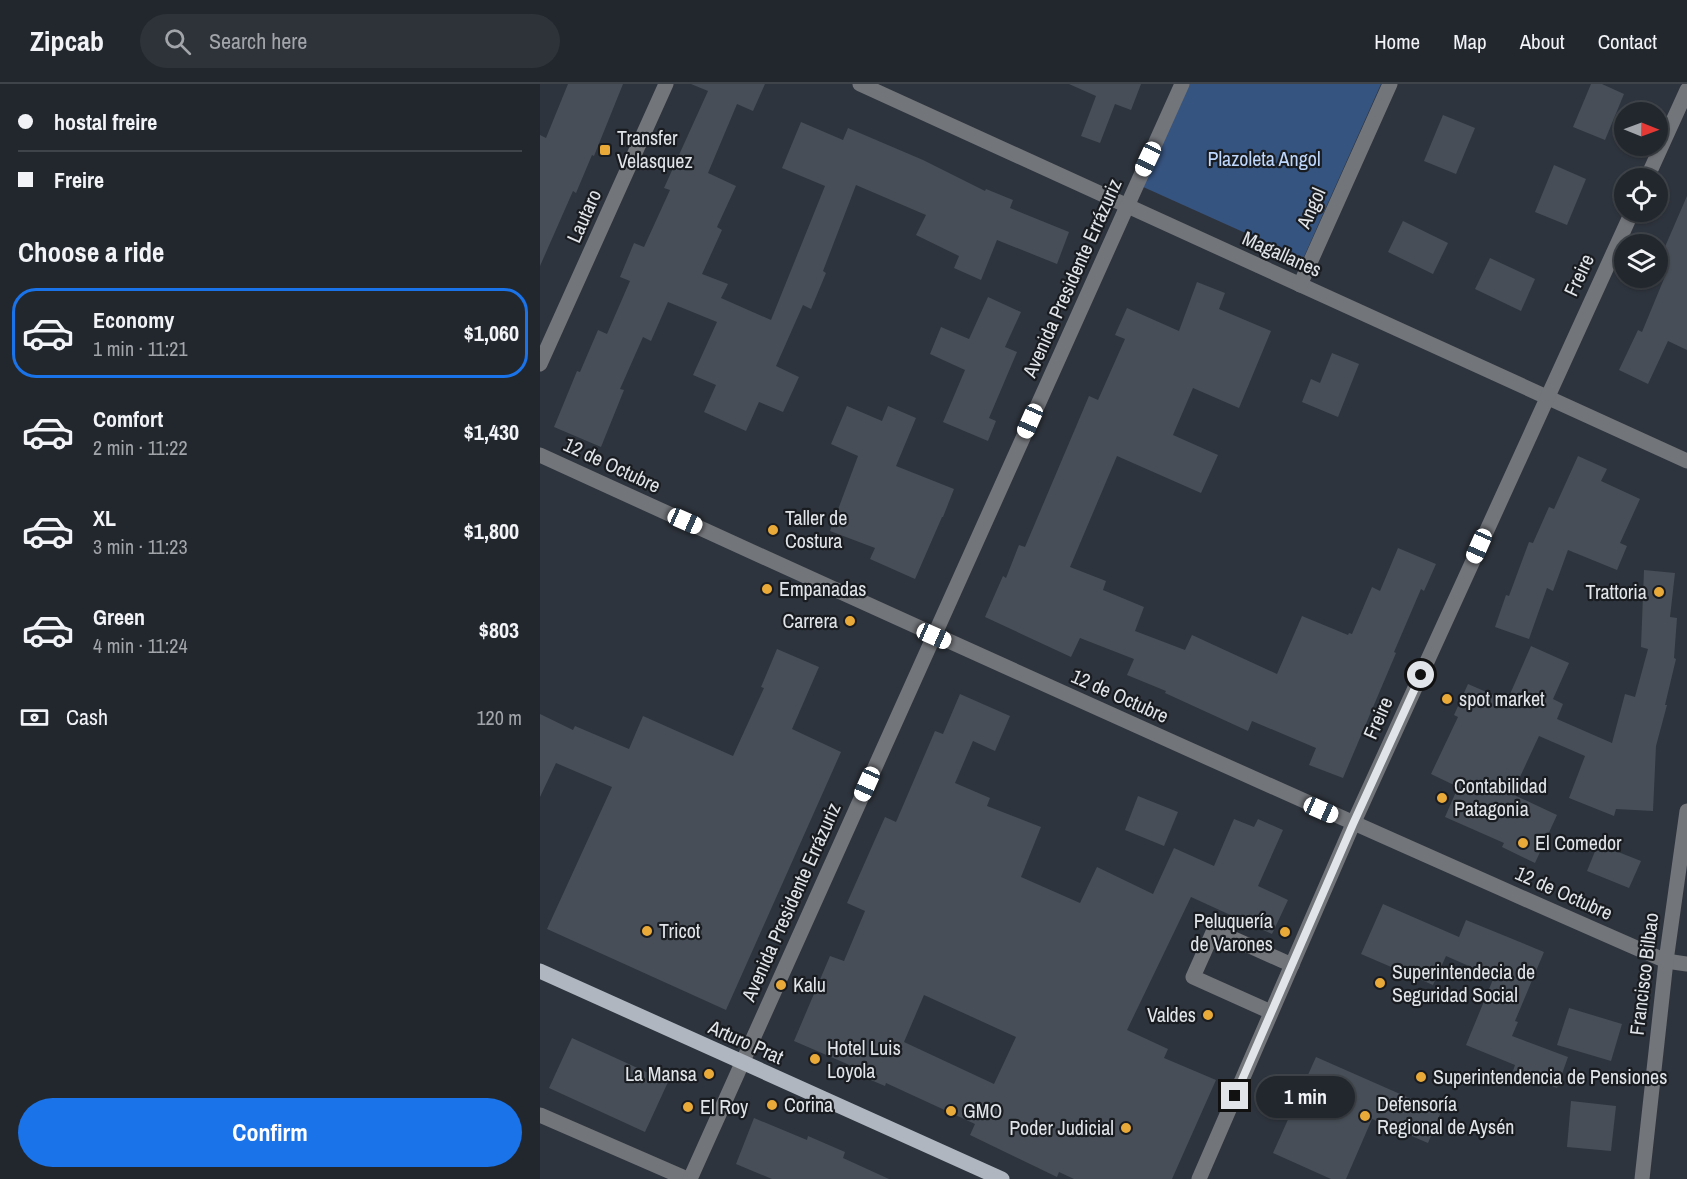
<!DOCTYPE html>
<html lang="en">
<head>
<meta charset="utf-8">
<style>
	body { margin:0; font-family:"Archivo Narrow",sans-serif; background:#2e333a; color:#f1f3f6; height:100vh; display:flex; flex-direction:column; font-size:22px; white-space:nowrap }
	* { box-sizing:border-box; margin:0 }
	p { font-size:20px; color:#a2a5aa }
	.icon { flex:none; width:33px; height:33px; fill:none; stroke:currentColor; stroke-width:2; stroke-linecap:round; stroke-linejoin:round }
	.map { position:relative; flex:1; overflow:hidden }
	.panel { display:flex; flex-direction:column; background:#22272e; width:540px }
	.panel>* { flex:none }
	.guide { display:grid; align-content:center; height:132px; padding:0 18px; background:#22272e }
	.needle { width:39px; rotate:91deg }
	.controls { position:absolute; left:1074px; top:18px; display:grid; gap:12px }
	.controls a { display:grid; place-items:center; width:54px; height:54px; border-radius:50%; background:#22272e; box-shadow:0 2px 4px #0004,0 0 0 2px #3f444a; font-size:30px }
	.end { position:absolute; width:27px; height:27px; margin:-14px; border:8px solid #e1e5ea; background:#111; box-shadow:0 0 0 3px #111 }
	.from { border-radius:50% }
	.bubble { position:absolute; height:42px; border-radius:21px; background:#22272e; box-shadow:0 2px 4px #0004,0 0 0 2px #3f444a; font-size:20px; font-weight:700; line-height:42px; text-align:center }
	.car { position:absolute; width:18px; height:36px; margin:-18px -9px; border-radius:8px; box-shadow:0 0 4px 2px #0007; background:linear-gradient(#fff 24%,#345 0 40%,#fff 0 76%,#345 0 86%,#fff 0) }
	.guide b { display:flex; align-items:center; gap:21px; height:57px; font-size:22px }
	.guide b+b { border-top:2px solid #3f444a }
	.guide i { width:15px; height:15px; background:#f1f3f6 }
	ul { padding:0; list-style:none }
	li { display:flex; align-items:center; gap:18px; height:90px; margin:0 12px 9px; padding:0 6px; border:3px solid transparent; border-radius:24px }
	li div { flex:1 }
	li b { display:block; font-size:22px }
	li em { font-style:normal; font-weight:700 }
	li.selected { border-color:#1a73e8 }
	li>.icon { width:54px; height:54px; stroke-width:1.5 }
	h2 { padding:0 18px; font-size:27px; line-height:72px }
	.pay { display:flex; align-items:center; gap:15px; height:66px; padding:0 18px; font-size:22px }
	.pay p { margin-inline-start:auto }
	.primary-button { display:flex; gap:12px; margin-top:auto; padding:12px 18px }
	.primary-button a { flex:1; height:69px; border-radius:36px; background:#1a73e8; color:#fff; font-size:24px; font-weight:700; line-height:69px; text-align:center }
	header { display:flex; align-items:center; gap:36px; box-sizing:border-box; height:84px; padding:0 30px; background:#22272e; border-bottom:2px solid #3f444a }
	header strong { font-size:28px }
	nav { display:flex; gap:33px; margin-inline-start:auto; font-size:21px }
	.search { width:420px; height:54px; background:#2e333a; display:flex; align-items:center; gap:15px; box-sizing:border-box; padding:0 21px; border-radius:33px; color:#a2a5aa; font-size:22px }
	main { display:flex; flex:1; min-height:0 }
	.map>svg:first-child { display:block }
	.green { fill:#365480 }
	.building { fill:#474e57; fill-rule:evenodd }
	.lines { fill:none; stroke-linecap:round; stroke-linejoin:round }
	.minor { stroke:#72757a; stroke-width:15 }
	.major { stroke:#afb6bf; stroke-width:15 }
	.route { stroke:#e1e5ea; stroke-width:8 }
	.poi-dot { fill:#eaaa39; stroke:#191c20; stroke-width:2 }
	.labels { text-anchor:middle; stroke-width:4.5; stroke-linejoin:round; paint-order:stroke }
	.poi-label { font-size:20px; fill:#e1e5ea; stroke:#191c20; text-anchor:start }
	.park-label { font-size:20px; fill:#bed7fc; stroke:#191c20 }
	.street-label { font-size:20px; fill:#e1e5ea; stroke:#191c20 }
</style>
</head>
<body>
<header>
<strong>Zipcab</strong>
<div class="search"><svg class="icon" aria-label="search" viewBox="0 0 24 24"><circle cx="10" cy="10" r="6"/><path d="M15 15l6 6"/></svg>Search here</div>
<nav><a>Home</a><a>Map</a><a>About</a><a>Contact</a></nav>
</header>
<main>
<section class="panel">
<div class="guide">
<b><i class="from"></i>hostal freire</b>
<b><i></i>Freire</b>
</div>
<h2>Choose a ride</h2>
<ul>
<li class="selected"><svg class="icon" aria-label="car" viewBox="0 0 24 24"><path d="M5 17H2v-5l4-1 3-4h7l3 4 3 1v5h-3M9 17h6M6 11h13"/><circle cx="7" cy="17" r="2"/><circle cx="17" cy="17" r="2"/></svg><div><b>Economy</b><p>1 min · 11:21</p></div><em>$1,060</em></li>
<li><svg class="icon" aria-label="car" viewBox="0 0 24 24"><path d="M5 17H2v-5l4-1 3-4h7l3 4 3 1v5h-3M9 17h6M6 11h13"/><circle cx="7" cy="17" r="2"/><circle cx="17" cy="17" r="2"/></svg><div><b>Comfort</b><p>2 min · 11:22</p></div><em>$1,430</em></li>
<li><svg class="icon" aria-label="car" viewBox="0 0 24 24"><path d="M5 17H2v-5l4-1 3-4h7l3 4 3 1v5h-3M9 17h6M6 11h13"/><circle cx="7" cy="17" r="2"/><circle cx="17" cy="17" r="2"/></svg><div><b>XL</b><p>3 min · 11:23</p></div><em>$1,800</em></li>
<li><svg class="icon" aria-label="car" viewBox="0 0 24 24"><path d="M5 17H2v-5l4-1 3-4h7l3 4 3 1v5h-3M9 17h6M6 11h13"/><circle cx="7" cy="17" r="2"/><circle cx="17" cy="17" r="2"/></svg><div><b>Green</b><p>4 min · 11:24</p></div><em>$803</em></li>
</ul>
<div class="pay"><svg class="icon" aria-label="cash" viewBox="0 0 24 24"><path d="M3 7h18v10H3z"/><circle cx="12" cy="12" r="2"/></svg>Cash<p>120 m</p></div>
<div class="primary-button"><a>Confirm</a></div>
</section>
<div class="map">
<svg width="1147" height="1095" viewBox="0 0 1147 1095">
	<rect width="100%" height="100%" fill="#2e343d"/>
	<path class="green" d="M647,0H841L763,175L601,102Z"/>
	<g class="building">
		<path d="M28,0H83L54,72L52,71L36,109L33,107L0,182V51L6,54Z"/>
		<path d="M151,0H225L213,27L197,20L168,89L196,102L177,143L182,146L162,190L188,200L181,214L231,236L285,102L242,84L261,38L303,56L308,44L383,76L445,107L446,105L473,116L470,124L529,148L517,180L457,156L441,196L414,184L419,172L376,151L386,131L316,101L283,187L286,189L271,225L263,221L236,282L259,293L243,328L219,318L206,347L164,328L176,301L153,291L177,238L128,218L111,257L103,253L80,305L84,306L61,363L14,343L37,287L40,288L58,246L67,250L90,197L80,193L94,159L104,163L130,106L124,104L168,7Z"/>
		<path d="M529,0H601L591,26L575,20L560,59L541,52L556,12Z"/>
		<path d="M1051,0H1062L1084,10L1065,56L1033,43Z"/>
		<path d="M903,31L935,44L916,90L884,77Z"/>
		<path d="M1014,81L1046,95L1027,141L995,128Z"/>
		<path d="M1147,112V266L1128,257L1108,300L1079,286L1098,246L1102,248L1128,185L1118,179Z"/>
		<path d="M863,137L908,159L893,190L848,168Z"/>
		<path d="M950,174L995,195L981,227L935,205Z"/>
		<path d="M657,198L685,209L679,225L731,247L699,324L653,304L633,351L678,371L661,409L577,372L530,483L566,497L563,506L604,523L595,547L645,566L652,551L737,590L762,532L808,551L809,549L812,550L832,503L840,507L858,464L896,480L884,507L881,505L854,568L856,569L803,694L769,681L776,664L712,637L708,647L625,609L626,607L587,591L594,575L540,554L531,573L445,533L463,492L466,494L479,461L485,463L549,312L558,316L585,255L575,251L587,224L639,247Z"/>
		<path d="M448,213L481,228L465,263L477,268L449,334L456,337L448,357L403,338L425,286L390,270L401,243L429,255Z"/>
		<path d="M792,269L819,280L798,333L762,318L771,295L780,299Z"/>
		<path d="M307,322L342,337L348,322L376,334L356,382L414,405L403,433H402L375,495L330,475L335,464L290,447L318,372L291,360Z"/>
		<path d="M1038,372L1067,385L1061,397L1100,415L1080,459L1087,462L1077,486L1028,466L1013,507L1007,504L989,555L955,543L966,511L969,512L989,458L993,459L1009,423L1014,425Z"/>
		<path d="M1104,486L1135,489L1130,533L1137,534L1134,574L1136,575L1125,621H1127L1116,662L1113,727L1076,725L1074,732L1029,714L1045,672L999,652L972,710L1017,731L995,779L962,763L964,759L905,733L918,703L891,690L918,633L914,631L928,600L967,617L991,562L1029,579L1013,615L1023,620L1017,635L1072,659L1085,610L1095,613L1108,565L1101,563Z"/>
		<path d="M237,565L279,583L252,645L301,668L186,926L7,845L72,703L16,679L0,713V630L33,646L35,642L89,665L103,632L193,672L224,604L221,603Z"/>
		<path d="M420,610L470,632L455,667L433,657L415,699L450,714L447,722L501,743L481,793L540,819L557,783L613,810L634,764L674,782L694,735L714,743L718,735L743,746L718,802L748,816L732,850L651,813L587,946L628,965L624,974L676,996L632,1095H534L519,1088L517,1093L430,1051L435,1040L346,999L345,1002L319,991L321,986L254,957L290,872L304,877L325,827L307,819L345,733L356,738L395,647L403,650ZM384,911L476,953L454,1000L364,958Z"/>
		<path d="M598,712L638,728L624,762L585,746Z"/>
		<path d="M1058,760L1101,777L1089,804L1047,787Z"/>
		<path d="M843,820L919,853L926,836L1004,868L975,937L978,938L972,952L1028,973L1017,1004L973,987L975,981L926,961L954,893L906,872L893,901L821,870Z"/>
		<path d="M1029,924L1082,940L1071,977L1017,961Z"/>
		<path d="M32,954L128,998L105,1048L9,1004Z"/>
		<path d="M776,973L901,1028L888,1059L832,1035L806,1095H791L733,1069Z"/>
		<path d="M1031,1017L1076,1022L1071,1067L1027,1063Z"/>
		<path d="M214,1034L267,1056L268,1052L305,1068L303,1074L349,1095H232L196,1080Z"/>
	</g>
	<g class="lines">
		<g class="minor">
			<path d="M320,0L1147,377"/>
			<path d="M1107,94L1147,6"/>
			<path d="M760,201L850,0"/>
			<path d="M0,280L126,0"/>
			<path d="M0,371C374,542 749,712 1126,877L1147,880"/>
			<path d="M731,928L653,893L674,846L752,881"/>
			<path d="M0,1031L147,1095"/>
			<path d="M150,1095L642,0"/>
			<path d="M659,1095L813,740L1092,128"/>
			<path d="M1102,1095L1126,877L1147,727"/>
		</g>
		<path class="major" d="M0,887L462,1095"/>
	</g>
	<g class="lines">
		<path class="route" d="M695,1012L813,740L881,591"/>
	</g>
	<g class="poi-dot">
		<rect x="59" y="60" width="12" height="12" rx="3"/>
		<circle cx="233" cy="446" r="6"/>
		<circle cx="227" cy="505" r="6"/>
		<circle cx="1119" cy="508" r="6"/>
		<circle cx="310" cy="537" r="6"/>
		<circle cx="907" cy="615" r="6"/>
		<circle cx="902" cy="714" r="6"/>
		<circle cx="983" cy="759" r="6"/>
		<circle cx="107" cy="847" r="6"/>
		<circle cx="745" cy="848" r="6"/>
		<circle cx="840" cy="899" r="6"/>
		<circle cx="241" cy="901" r="6"/>
		<circle cx="668" cy="931" r="6"/>
		<circle cx="275" cy="975" r="6"/>
		<circle cx="169" cy="990" r="6"/>
		<circle cx="881" cy="993" r="6"/>
		<circle cx="232" cy="1021" r="6"/>
		<circle cx="148" cy="1023" r="6"/>
		<circle cx="411" cy="1027" r="6"/>
		<circle cx="825" cy="1032" r="6"/>
		<circle cx="586" cy="1044" r="6"/>
	</g>
	<g class="labels">
		<g class="poi-label">
			<text x="77" y="61">Transfer<tspan x="77" dy="23">Velasquez</tspan></text>
			<text x="245" y="441">Taller de<tspan x="245" dy="23">Costura</tspan></text>
			<text x="239" y="512">Empanadas</text>
			<text x="1107" y="515" text-anchor="end">Trattoria</text>
			<text x="298" y="544" text-anchor="end">Carrera</text>
			<text x="919" y="622">spot market</text>
			<text x="914" y="709">Contabilidad<tspan x="914" dy="23">Patagonia</tspan></text>
			<text x="995" y="766">El Comedor</text>
			<text x="733" y="844" text-anchor="end">Peluquería<tspan x="733" dy="23">de Varones</tspan></text>
			<text x="119" y="854">Tricot</text>
			<text x="852" y="895">Superintendecia de<tspan x="852" dy="23">Seguridad Social</tspan></text>
			<text x="253" y="908">Kalu</text>
			<text x="656" y="938" text-anchor="end">Valdes</text>
			<text x="287" y="971">Hotel Luis<tspan x="287" dy="23">Loyola</tspan></text>
			<text x="157" y="997" text-anchor="end">La Mansa</text>
			<text x="893" y="1000">Superintendencia de Pensiones</text>
			<text x="837" y="1027">Defensoría<tspan x="837" dy="23">Regional de Aysén</tspan></text>
			<text x="244" y="1028">Corina</text>
			<text x="160" y="1030">El Roy</text>
			<text x="423" y="1034">GMO</text>
			<text x="574" y="1051" text-anchor="end">Poder Judicial</text>
		</g>
		<g class="park-label">
			<text x="724" y="82">Plazoleta Angol</text>
		</g>
		<g class="street-label">
			<text transform="translate(771 124) rotate(-66)" y="7">Angol</text>
			<text transform="translate(44 132) rotate(-66)" y="7">Lautaro</text>
			<text transform="translate(742 170) rotate(24)" y="7">Magallanes</text>
			<text transform="translate(1039 191) rotate(-65)" y="7">Freire</text>
			<text transform="translate(532 194) rotate(-66)" y="7">Avenida Presidente Errázuriz</text>
			<text transform="translate(72 381) rotate(25)" y="7">12 de Octubre</text>
			<text transform="translate(580 612) rotate(24)" y="7">12 de Octubre</text>
			<text transform="translate(838 634) rotate(-66)" y="7">Freire</text>
			<text transform="translate(1024 809) rotate(24)" y="7">12 de Octubre</text>
			<text transform="translate(251 818) rotate(-66)" y="7">Avenida Presidente Errázuriz</text>
			<text transform="translate(1104 890) rotate(-83)" y="7">Francisco Bilbao</text>
			<text transform="translate(206 958) rotate(24)" y="7">Arturo Prat</text>
		</g>
	</g>
</svg>
<div class="controls">
<a><svg class="needle" viewBox="-14 -14 28 28"><path d="M0-13l5 13h-10z" fill="#e53935"/><path d="M0 13l5-13h-10z" fill="#a2a5aa"/></svg></a>
<a><svg class="icon" aria-label="locate" viewBox="0 0 24 24"><circle cx="12" cy="12" r="6"/><path d="M12 2v4M12 18v4M2 12h4M18 12h4"/></svg></a>
<a><svg class="icon" aria-label="layers" viewBox="0 0 24 24"><path d="M12 4l9 5-9 5-9-5zM3 14l9 5 9-5"/></svg></a>
</div>
<i class="end from" style="left:881px;top:591px"></i>
<i class="end" style="left:695px;top:1012px"></i>
<div class="bubble" style="left:716px;top:992px;width:99px">1 min</div>
<i class="car" style="left:608px;top:75px;rotate:205deg"></i>
<i class="car" style="left:490px;top:337px;rotate:204deg"></i>
<i class="car" style="left:145px;top:437px;rotate:114deg"></i>
<i class="car" style="left:939px;top:462px;rotate:204deg"></i>
<i class="car" style="left:394px;top:552px;rotate:114deg"></i>
<i class="car" style="left:327px;top:700px;rotate:204deg"></i>
<i class="car" style="left:781px;top:726px;rotate:114deg"></i>
</div>
</main>
</body>
</html>
